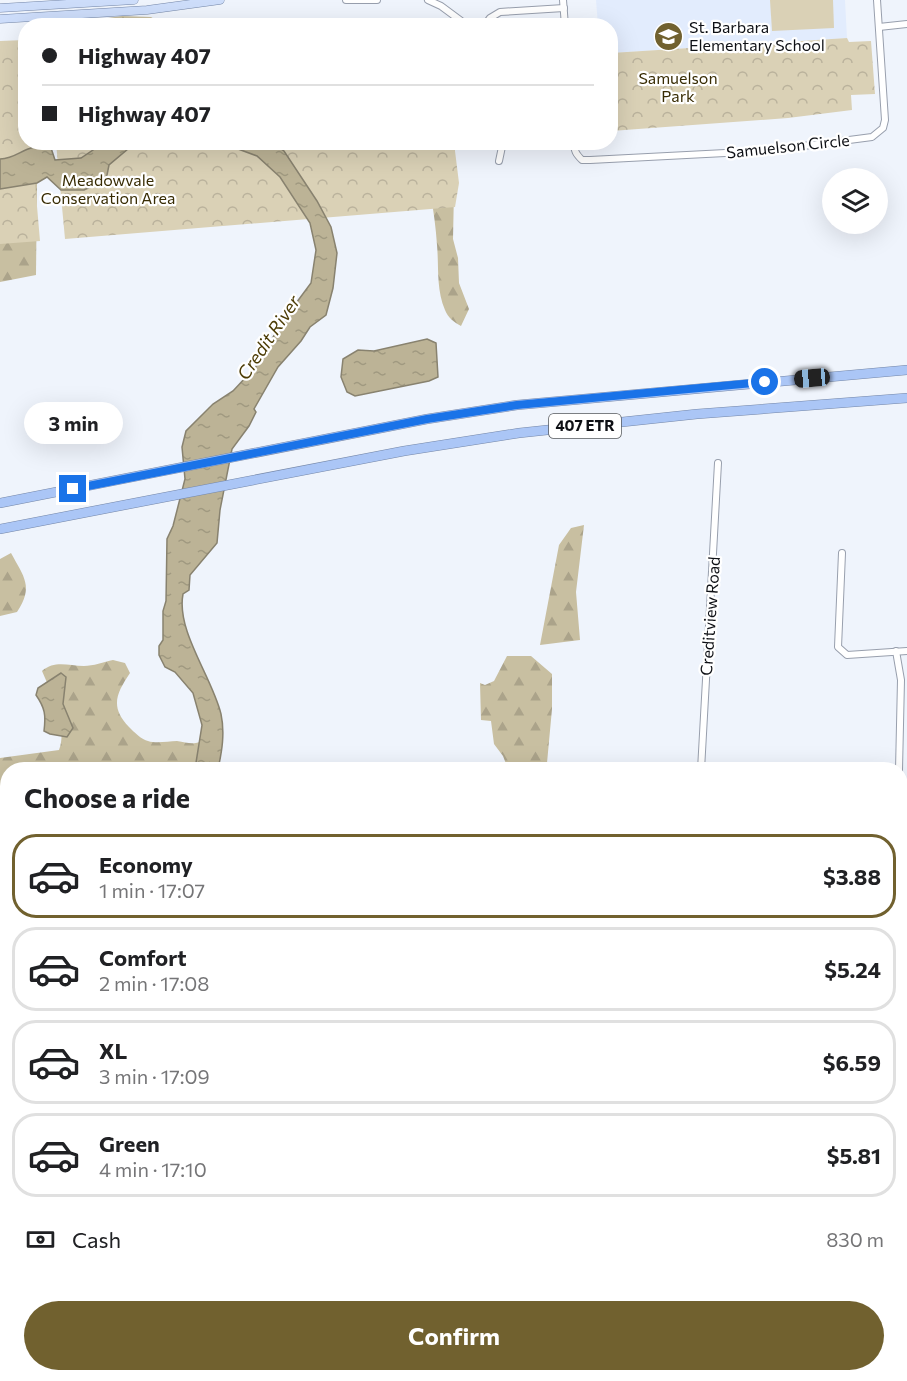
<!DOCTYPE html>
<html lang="en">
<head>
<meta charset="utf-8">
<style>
	body { margin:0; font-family:Commissioner,sans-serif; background:#f2f2f2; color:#202124; height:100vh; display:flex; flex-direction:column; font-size:22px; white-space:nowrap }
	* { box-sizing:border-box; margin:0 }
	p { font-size:20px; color:#757577 }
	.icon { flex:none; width:33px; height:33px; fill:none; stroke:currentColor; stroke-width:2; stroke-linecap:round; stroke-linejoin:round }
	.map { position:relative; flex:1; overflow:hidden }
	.panel { position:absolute; left:0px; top:762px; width:908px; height:620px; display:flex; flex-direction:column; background:#fff; border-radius:24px 24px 0 0; box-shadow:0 6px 24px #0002 }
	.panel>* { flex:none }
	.guide { position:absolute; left:18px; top:18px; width:600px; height:132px; border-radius:24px; box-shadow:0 6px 24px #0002; display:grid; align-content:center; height:132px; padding:0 24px; background:#fff }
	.buttons { position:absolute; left:822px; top:168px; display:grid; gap:12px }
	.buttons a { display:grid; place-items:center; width:66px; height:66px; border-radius:50%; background:#fff; box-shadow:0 6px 24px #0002; font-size:30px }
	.end { position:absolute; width:27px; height:27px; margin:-14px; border:8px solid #1a73e8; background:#fff; box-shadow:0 0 0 3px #fff }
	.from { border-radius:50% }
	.bubble { position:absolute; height:42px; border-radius:21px; background:#fff; box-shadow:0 6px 24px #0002; font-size:20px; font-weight:700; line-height:42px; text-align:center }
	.car { position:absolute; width:18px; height:36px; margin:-18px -9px; border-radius:8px; box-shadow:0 0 4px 2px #0007; background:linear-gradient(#222 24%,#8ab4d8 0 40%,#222 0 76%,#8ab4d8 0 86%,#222 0) }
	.guide b { display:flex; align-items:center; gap:21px; height:57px; font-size:22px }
	.guide b+b { border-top:2px solid #e0e0e0 }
	.guide i { width:15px; height:15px; background:#202124 }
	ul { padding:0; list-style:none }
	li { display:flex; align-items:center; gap:18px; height:84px; margin:0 12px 9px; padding:0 12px; border:3px solid #e0e0e0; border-radius:24px }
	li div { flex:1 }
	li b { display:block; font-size:22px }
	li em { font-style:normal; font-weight:700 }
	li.current { border-color:#71612f }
	li>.icon { width:54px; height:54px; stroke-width:1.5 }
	h2 { padding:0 24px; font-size:27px; line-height:72px }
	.pay { display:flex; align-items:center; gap:15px; height:66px; padding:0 24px; font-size:22px }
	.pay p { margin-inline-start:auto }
	.button { display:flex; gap:12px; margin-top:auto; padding:12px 24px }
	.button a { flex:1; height:69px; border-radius:36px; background:#71612f; color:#fff; font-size:24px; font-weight:700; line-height:69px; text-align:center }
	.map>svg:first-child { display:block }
	.built { fill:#e2ecfd }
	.grass { fill:#dad1b6 }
	.forest { fill:url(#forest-firs) }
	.park { fill:url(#park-crowns) }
	.water { fill:url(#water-ripples); stroke:#88826f; stroke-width:1.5 }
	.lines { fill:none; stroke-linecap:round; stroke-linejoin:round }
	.minor-casing { stroke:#989fad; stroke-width:8 }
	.major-casing { stroke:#7486a7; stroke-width:9 }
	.highway-casing { stroke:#7486a7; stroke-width:10 }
	.minor { stroke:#fff; stroke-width:6 }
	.major { stroke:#cdddfa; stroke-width:8 }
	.highway { stroke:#abc6f6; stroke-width:9 }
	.route { stroke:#1a73e8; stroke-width:8 }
	.labels { text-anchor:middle; stroke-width:4.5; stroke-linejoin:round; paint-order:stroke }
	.shield { fill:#fff; stroke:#56585b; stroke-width:1.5 }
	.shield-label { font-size:15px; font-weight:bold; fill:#0e1015 }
	.poi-label { font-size:16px; fill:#0e1015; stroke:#fff; text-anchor:start }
	.park-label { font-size:16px; fill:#382c04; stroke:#fff }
	.street-label { font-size:16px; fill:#0e1015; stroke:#fff }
	.water-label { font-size:18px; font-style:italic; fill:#4c3c05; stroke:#fff }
</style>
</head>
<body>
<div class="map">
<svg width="907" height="1381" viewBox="0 0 907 1381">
	<defs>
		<pattern id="forest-firs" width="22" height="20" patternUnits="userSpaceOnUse" patternTransform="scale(1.5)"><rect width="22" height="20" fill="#c8bfa1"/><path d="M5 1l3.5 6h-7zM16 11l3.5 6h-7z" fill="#aba38a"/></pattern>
		<pattern id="park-crowns" width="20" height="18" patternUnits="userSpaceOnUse" patternTransform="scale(1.5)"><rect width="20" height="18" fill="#dad1b6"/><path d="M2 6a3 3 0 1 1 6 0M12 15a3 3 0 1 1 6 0" fill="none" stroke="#bab29c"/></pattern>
		<pattern id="water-ripples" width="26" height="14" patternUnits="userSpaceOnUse" patternTransform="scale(1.5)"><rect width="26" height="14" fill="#bcb396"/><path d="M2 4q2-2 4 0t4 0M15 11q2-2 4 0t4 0" fill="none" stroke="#a09980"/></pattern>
	</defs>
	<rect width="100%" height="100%" fill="#eff4fc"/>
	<path class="built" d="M596,0H845L847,38L611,53L610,26L598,25Z"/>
	<path class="grass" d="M770,0H833L834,28L772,31Z"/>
	<g class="forest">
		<path d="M122,16L151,17L164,25L94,26L101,19Z"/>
		<path d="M423,143H455L453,239L458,258L459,283L469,309L461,326C454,322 448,318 445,310C436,289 439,267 437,245C435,211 427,177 423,143Z"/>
		<path d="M37,183L36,275L0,282V192Z"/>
		<path d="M584,525L576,592L580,640L540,645L559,545L571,528Z"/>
		<path d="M11,553C24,577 34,587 17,612L0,616V559Z"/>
		<path d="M507,656H531L552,674V709L547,763L543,769H508L503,756L494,744L491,721L481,720L480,683L485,685L494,681Z"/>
		<path d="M113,660L125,663L130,673C116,694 110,707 129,727C134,732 142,740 148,741C157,744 168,741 177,741C186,742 191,745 200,742L195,769L8,770L7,838L0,836V758L59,750C68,727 51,692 42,671C55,660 68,666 84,666C93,666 104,662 113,660Z"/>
		<rect x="900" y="1202" width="7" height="67"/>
	</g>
	<g class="park">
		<path d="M847,38L849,42L871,41L875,94L851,95L852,110L788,118L611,131V53Z"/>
		<path d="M25,40L26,142L36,143L35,183L40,241L0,244V41Z"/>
		<path d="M56,143H454L459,183L455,207L65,239Z"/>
		<path d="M900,1271H907V1353L900,1354Z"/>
	</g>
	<g class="water">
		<path d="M105,142L152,143L128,149L109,165L106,180L84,190H61L47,177L37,183L0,189V159C21,158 25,142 51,148L55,160L81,158Z"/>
		<path d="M222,143H272L284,151L317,201L331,227L337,253L333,288L326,315L310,327L301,341L278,367L254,409L256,412L249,426L232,449L220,510L217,543L190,575L189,590L183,594C176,631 212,677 221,714C225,733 222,751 218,769H195L202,725L193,693L175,672L165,667L159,655V646L163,640V611L166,601L167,539L173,526L185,479L182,447L186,431L213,404L233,391L260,362L264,351L288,314L311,283L316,250L310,223L280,177L257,156Z"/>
		<path d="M427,339L436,343L438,377L429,381L355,396L347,392L341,377L343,359L358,350L374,351Z"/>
		<path d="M61,673L66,677L63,704L73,728L67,737L50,734L44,731C46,715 45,708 36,695L38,688Z"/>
	</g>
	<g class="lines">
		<defs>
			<g id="minor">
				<path d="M346,0H377"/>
				<path d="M428,0L441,6L468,26"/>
				<path d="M563,0L565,26"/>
				<path d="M484,26L490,18L500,12L564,8"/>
				<path d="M879,27L907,24"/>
				<path d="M574,142C574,151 576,154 582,160H590L765,151L872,137L883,128L885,120L877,0"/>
				<path d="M499,161L503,142"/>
				<path d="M842,553L838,647L847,655L907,651"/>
				<path d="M896,651L901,680L899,770"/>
				<path d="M701,770L718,463"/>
				<path d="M900,872L907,871"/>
				<path d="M900,947H907"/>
				<path d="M0,1293H8"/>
				<path d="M0,1354H8"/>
				<path d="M875,1374L878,1381"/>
				<path d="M37,1381V1374"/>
				<path d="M137,1381V1374"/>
				<path d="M326,1381L332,1374"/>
				<path d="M397,1381L401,1374"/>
				<path d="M501,1381L505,1374"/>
			</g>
			<g id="major">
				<path d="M0,8L134,0"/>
				<path d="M0,19L147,10L220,0"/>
			</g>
			<g id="highway">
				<path d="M0,503L427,419L517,405L907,370"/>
				<path d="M0,529L404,451L519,433L697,414L907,398"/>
			</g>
		</defs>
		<use href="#minor" class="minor-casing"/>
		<use href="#major" class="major-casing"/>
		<use href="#highway" class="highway-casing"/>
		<use href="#minor" class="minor"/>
		<use href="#major" class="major"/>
		<use href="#highway" class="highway"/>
	</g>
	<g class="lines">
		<path class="route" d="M73,489L427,419L517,405L765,382"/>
	</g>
	<defs>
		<symbol id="school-disc" viewBox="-11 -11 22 22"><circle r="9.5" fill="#71612f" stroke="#fff"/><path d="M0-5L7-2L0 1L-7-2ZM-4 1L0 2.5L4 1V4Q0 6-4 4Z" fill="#fff"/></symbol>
	</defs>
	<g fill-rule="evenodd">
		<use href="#school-disc" x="652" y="20" width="33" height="33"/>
	</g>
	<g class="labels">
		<rect class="shield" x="549" y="414" width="72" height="24" rx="4.5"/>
		<g class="shield-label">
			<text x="585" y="431">407 ETR</text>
		</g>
		<g class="poi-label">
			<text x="689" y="33">St. Barbara<tspan x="689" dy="18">Elementary School</tspan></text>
		</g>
		<g class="park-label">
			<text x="678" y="84">Samuelson<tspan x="678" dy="18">Park</tspan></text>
			<text x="108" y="186">Meadowvale<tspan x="108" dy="18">Conservation Area</tspan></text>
		</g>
		<g class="street-label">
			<text transform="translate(788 146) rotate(-6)" y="6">Samuelson Circle</text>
			<text transform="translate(710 616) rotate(-86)" y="6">Creditview Road</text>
		</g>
		<g class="water-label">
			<text transform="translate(269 338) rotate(-56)" y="6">Credit River</text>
		</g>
	</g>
</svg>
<div class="buttons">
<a><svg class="icon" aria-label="layers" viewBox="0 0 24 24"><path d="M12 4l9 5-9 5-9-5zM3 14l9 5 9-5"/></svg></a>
</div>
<i class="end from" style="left:765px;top:382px"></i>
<i class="end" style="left:73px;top:489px"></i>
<div class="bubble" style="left:24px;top:402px;width:99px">3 min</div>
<i class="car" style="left:812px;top:378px;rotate:265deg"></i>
<div class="guide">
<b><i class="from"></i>Highway 407</b>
<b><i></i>Highway 407</b>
</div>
<section class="panel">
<h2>Choose a ride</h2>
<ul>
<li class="current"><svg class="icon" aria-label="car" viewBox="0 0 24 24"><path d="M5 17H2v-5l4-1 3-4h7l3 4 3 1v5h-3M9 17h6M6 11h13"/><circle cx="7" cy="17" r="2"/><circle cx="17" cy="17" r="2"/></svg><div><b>Economy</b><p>1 min · 17:07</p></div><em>$3.88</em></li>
<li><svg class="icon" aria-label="car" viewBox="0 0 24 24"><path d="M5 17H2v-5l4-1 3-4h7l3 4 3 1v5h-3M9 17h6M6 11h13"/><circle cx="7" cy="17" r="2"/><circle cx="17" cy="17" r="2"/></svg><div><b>Comfort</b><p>2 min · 17:08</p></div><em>$5.24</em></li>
<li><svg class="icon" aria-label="car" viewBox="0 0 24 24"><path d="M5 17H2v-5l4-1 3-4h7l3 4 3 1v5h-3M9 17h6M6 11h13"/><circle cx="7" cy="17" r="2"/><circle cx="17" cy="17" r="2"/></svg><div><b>XL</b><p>3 min · 17:09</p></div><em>$6.59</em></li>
<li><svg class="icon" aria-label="car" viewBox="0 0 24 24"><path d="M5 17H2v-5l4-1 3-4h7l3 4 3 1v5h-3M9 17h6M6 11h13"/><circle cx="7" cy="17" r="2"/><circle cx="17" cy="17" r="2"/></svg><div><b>Green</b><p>4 min · 17:10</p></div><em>$5.81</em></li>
</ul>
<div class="pay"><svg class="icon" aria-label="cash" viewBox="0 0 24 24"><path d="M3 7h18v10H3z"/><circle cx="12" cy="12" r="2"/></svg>Cash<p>830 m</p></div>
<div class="button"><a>Confirm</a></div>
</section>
</div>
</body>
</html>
